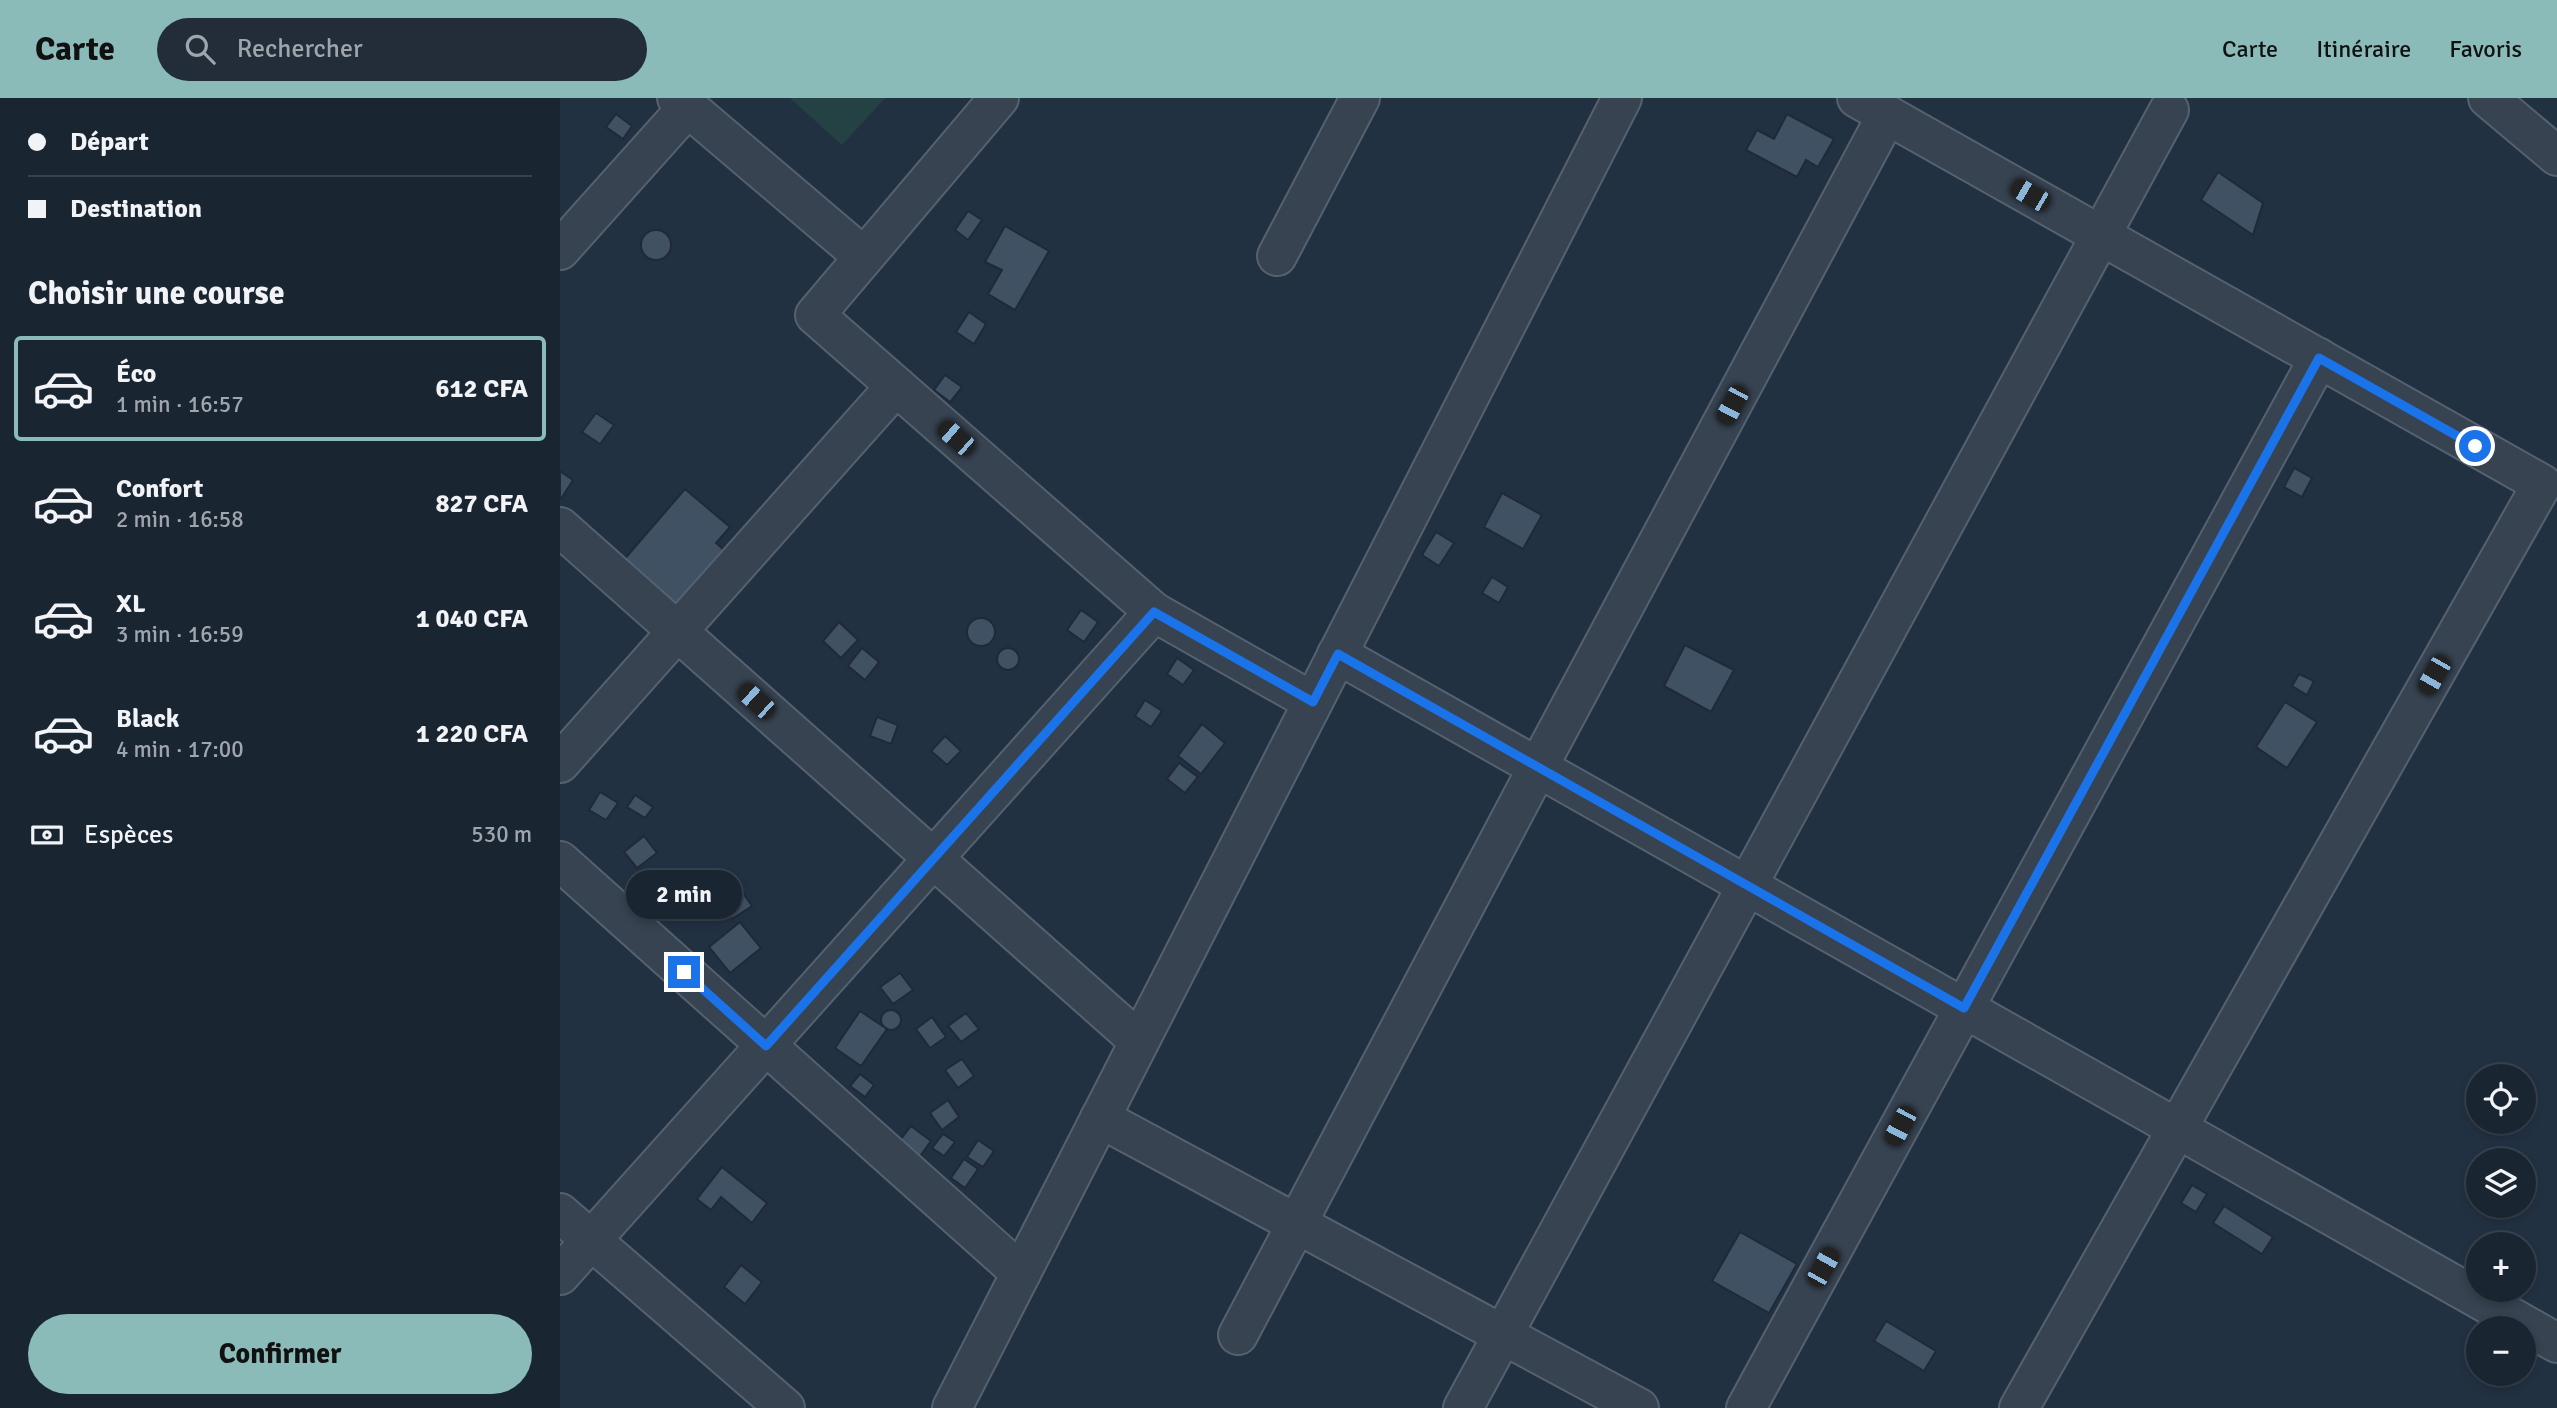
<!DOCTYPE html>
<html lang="fr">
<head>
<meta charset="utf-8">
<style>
	body { margin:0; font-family:Signika,sans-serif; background:#232d3a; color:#f1f3f6; height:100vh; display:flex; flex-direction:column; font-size:26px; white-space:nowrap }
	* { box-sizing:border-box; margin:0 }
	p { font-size:23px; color:#9fa5ac }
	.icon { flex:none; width:38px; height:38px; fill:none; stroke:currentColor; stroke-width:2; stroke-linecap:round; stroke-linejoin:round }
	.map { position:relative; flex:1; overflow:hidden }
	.sheet { display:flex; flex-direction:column; background:#1a2532; width:560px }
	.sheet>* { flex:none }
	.hud { display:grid; align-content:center; height:154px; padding:0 28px; background:#1a2532 }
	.controls { position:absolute; left:1906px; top:966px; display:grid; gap:14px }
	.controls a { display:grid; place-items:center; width:70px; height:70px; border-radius:50%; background:#1a2532; box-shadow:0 4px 10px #0003,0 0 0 2px #38424d; font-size:35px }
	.end { position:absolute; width:32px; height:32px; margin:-16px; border:9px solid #1a73e8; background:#fff; box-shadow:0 0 0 4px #fff }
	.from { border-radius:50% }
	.bubble { position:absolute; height:49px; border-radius:24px; background:#1a2532; box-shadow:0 4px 10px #0003,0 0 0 2px #38424d; font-size:23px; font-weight:700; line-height:49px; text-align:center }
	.car { position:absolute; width:21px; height:42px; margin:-21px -10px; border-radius:9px; box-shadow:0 0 5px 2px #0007; background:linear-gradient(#222 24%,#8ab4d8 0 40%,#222 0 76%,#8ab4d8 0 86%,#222 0) }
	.hud b { display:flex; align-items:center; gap:24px; height:66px; font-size:26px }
	.hud b+b { border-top:2px solid #38424d }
	.hud i { width:18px; height:18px; background:#f1f3f6 }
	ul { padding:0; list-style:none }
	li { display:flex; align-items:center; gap:21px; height:105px; margin:0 14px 10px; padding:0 14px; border:4px solid transparent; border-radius:7px }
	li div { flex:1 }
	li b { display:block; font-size:26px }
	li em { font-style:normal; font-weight:700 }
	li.current { border-color:#8bbbb9 }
	li>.icon { width:63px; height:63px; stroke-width:1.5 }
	h2 { padding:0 28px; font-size:32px; line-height:84px }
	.pay { display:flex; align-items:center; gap:18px; height:77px; padding:0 28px; font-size:26px }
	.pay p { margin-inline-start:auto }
	.cta { display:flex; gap:14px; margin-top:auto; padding:14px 28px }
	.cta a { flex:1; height:80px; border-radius:42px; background:#8bbbb9; color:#111; font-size:28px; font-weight:700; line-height:80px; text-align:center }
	header { display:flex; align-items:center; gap:42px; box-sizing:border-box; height:98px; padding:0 35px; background:#8bbbb9; color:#111 }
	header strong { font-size:33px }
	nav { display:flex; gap:38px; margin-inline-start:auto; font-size:24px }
	.search { width:490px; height:63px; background:#232d3a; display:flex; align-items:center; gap:18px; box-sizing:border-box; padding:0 24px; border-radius:38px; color:#9fa5ac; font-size:26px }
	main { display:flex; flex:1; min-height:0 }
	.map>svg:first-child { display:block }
	.green { fill:#244143 }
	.building { fill:#415164; stroke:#1e2a39; stroke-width:2 }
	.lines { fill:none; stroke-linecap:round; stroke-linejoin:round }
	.minor-casing { stroke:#55616f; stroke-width:42 }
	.minor { stroke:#374351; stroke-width:38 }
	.route { stroke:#1a73e8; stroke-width:9 }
</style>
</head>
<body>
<header>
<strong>Carte</strong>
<div class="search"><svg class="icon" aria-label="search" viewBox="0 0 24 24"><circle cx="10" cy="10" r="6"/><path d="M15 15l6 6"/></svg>Rechercher</div>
<nav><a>Carte</a><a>Itinéraire</a><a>Favoris</a></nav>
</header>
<main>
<section class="sheet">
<div class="hud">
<b><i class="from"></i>Départ</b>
<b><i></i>Destination</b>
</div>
<h2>Choisir une course</h2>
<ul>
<li class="current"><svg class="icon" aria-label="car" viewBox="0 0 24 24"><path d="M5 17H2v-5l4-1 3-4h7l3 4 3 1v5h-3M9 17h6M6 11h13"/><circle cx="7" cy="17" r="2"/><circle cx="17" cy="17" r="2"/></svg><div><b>Éco</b><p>1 min · 16:57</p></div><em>612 CFA</em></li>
<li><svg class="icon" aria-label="car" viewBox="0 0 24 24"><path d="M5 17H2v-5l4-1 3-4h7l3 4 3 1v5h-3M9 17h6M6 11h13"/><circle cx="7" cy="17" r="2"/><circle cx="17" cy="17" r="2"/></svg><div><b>Confort</b><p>2 min · 16:58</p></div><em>827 CFA</em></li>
<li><svg class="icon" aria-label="car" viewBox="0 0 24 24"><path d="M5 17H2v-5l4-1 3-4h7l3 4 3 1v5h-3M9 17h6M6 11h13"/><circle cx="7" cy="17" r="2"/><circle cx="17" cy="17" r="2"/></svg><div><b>XL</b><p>3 min · 16:59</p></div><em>1 040 CFA</em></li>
<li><svg class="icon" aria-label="car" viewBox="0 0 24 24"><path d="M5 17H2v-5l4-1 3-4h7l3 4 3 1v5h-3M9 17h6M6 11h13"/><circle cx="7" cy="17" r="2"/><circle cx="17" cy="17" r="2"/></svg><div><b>Black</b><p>4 min · 17:00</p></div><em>1 220 CFA</em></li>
</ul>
<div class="pay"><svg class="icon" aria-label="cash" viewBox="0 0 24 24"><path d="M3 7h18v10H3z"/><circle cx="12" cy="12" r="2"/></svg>Espèces<p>530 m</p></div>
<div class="cta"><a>Confirmer</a></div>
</section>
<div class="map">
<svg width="1997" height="1310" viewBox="0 0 1997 1310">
	<rect width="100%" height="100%" fill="#223142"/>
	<path class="green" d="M230,0H325L282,47Z"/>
	<g class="building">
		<path d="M56,16L72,28L63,41L46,29Z"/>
		<path d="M1227,16L1274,41L1258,69L1246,62L1237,79L1186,52L1197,32L1214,41Z"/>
		<path d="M1658,74L1703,105L1693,137L1641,102Z"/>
		<path d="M408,113L422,122L408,142L395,132Z"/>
		<path d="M445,128L489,153L455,212L428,196L442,172L425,164Z"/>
		<circle cx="96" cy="147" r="15"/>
		<path d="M409,214L426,226L414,246L396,234Z"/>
		<path d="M385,277L402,289L390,304L374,292Z"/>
		<path d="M36,315L54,327L40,346L22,334Z"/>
		<path d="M1734,370L1752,380L1742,399L1724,389Z"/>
		<path d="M0,373L13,382L1,401H0Z"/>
		<path d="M125,391L170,429L156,445L175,462L126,518L62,464Z"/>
		<path d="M942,395L982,417L963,451L924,429Z"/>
		<path d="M876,434L894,445L879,468L862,457Z"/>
		<path d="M932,479L948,489L939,505L922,495Z"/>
		<path d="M521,512L538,524L524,544L507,532Z"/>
		<circle cx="421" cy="534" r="14"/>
		<path d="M279,524L298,542L281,560L263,543Z"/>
		<path d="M1125,547L1174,572L1151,614L1104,588Z"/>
		<path d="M302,550L319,564L305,582L288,568Z"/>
		<circle cx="448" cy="561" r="11"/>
		<path d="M617,560L634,572L623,587L607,576Z"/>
		<path d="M1739,576L1754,583L1747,597L1732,588Z"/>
		<path d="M585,602L602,613L591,629L575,618Z"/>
		<path d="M1725,604L1757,624L1727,670L1696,649Z"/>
		<path d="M317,619L338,627L331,646L310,638Z"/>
		<path d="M642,626L665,645L641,676L618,658Z"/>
		<path d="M385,638L401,653L387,667L371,653Z"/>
		<path d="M619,665L638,679L625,695L607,681Z"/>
		<path d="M40,694L58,705L46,722L29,712Z"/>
		<path d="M75,697L93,709L85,720L67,709Z"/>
		<path d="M84,738L97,755L77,770L64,754Z"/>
		<path d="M180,791L192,808L172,821L160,804Z"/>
		<path d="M180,824L201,850L170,875L149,849Z"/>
		<path d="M340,875L353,892L333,906L320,889Z"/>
		<circle cx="331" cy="922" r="10"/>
		<path d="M300,913L327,931L301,968L275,950Z"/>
		<path d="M406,915L419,931L401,944L388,928Z"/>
		<path d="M372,919L386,939L370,950L356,931Z"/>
		<path d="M402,961L414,978L398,990L385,972Z"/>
		<path d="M300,976L314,987L305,999L290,988Z"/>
		<path d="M388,1002L399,1019L382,1032L370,1015Z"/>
		<path d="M351,1028L371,1043L358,1061L337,1046Z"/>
		<path d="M383,1036L395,1044L384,1058L372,1050Z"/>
		<path d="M418,1042L434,1053L423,1069L407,1059Z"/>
		<path d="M404,1061L418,1071L405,1090L391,1080Z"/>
		<path d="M162,1069L207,1105L192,1125L161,1099L151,1112L137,1101Z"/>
		<path d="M1632,1087L1647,1096L1636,1114L1621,1105Z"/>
		<path d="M1664,1108L1713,1139L1702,1156L1653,1125Z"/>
		<path d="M1180,1134L1237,1166L1209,1215L1152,1183Z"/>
		<path d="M181,1167L202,1184L185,1206L164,1189Z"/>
		<path d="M1326,1223L1376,1253L1364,1273L1314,1243Z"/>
	</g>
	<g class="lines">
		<defs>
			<g id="minor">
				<path d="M117,0L304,159"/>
				<path d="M439,0L255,217L594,514L753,604"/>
				<path d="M1297,0L1982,386L1459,1310"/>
				<path d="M1928,0L1997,58"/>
				<path d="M0,152L128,9"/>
				<path d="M717,158L800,0"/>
				<path d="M0,429L579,943"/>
				<path d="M777,556L1997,1245"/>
				<path d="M0,665L336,288"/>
				<path d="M0,763L461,1175"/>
				<path d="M540,1020L1079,1310"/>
				<path d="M0,1115L225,1310"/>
				<path d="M0,1177L594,514"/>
				<path d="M678,1237L978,669L1327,17"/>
				<path d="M392,1310L1062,0"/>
				<path d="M903,1310L1609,12"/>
				<path d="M1186,1310L1759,260"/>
			</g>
		</defs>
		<use href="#minor" class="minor-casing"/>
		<use href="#minor" class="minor"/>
	</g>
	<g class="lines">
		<path class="route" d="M124,874L206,948L594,514L753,604L778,556L1404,910L1759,260L1915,348"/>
	</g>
</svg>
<div class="controls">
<a><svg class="icon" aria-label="locate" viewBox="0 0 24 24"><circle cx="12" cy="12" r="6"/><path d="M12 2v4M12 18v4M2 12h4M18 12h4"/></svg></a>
<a><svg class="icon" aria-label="layers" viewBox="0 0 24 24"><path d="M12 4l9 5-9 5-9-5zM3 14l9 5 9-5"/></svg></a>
<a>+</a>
<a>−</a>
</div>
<i class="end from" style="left:1915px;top:348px"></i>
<i class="end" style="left:124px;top:874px"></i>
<div class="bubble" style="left:66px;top:772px;width:116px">2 min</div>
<i class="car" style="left:1470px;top:97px;rotate:300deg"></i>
<i class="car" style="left:1172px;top:307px;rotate:208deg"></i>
<i class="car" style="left:396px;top:340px;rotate:311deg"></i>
<i class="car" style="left:1874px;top:577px;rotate:210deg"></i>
<i class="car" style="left:196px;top:603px;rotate:312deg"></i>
<i class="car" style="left:1340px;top:1028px;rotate:208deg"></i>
<i class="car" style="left:1263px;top:1169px;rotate:29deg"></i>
</div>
</main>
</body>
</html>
